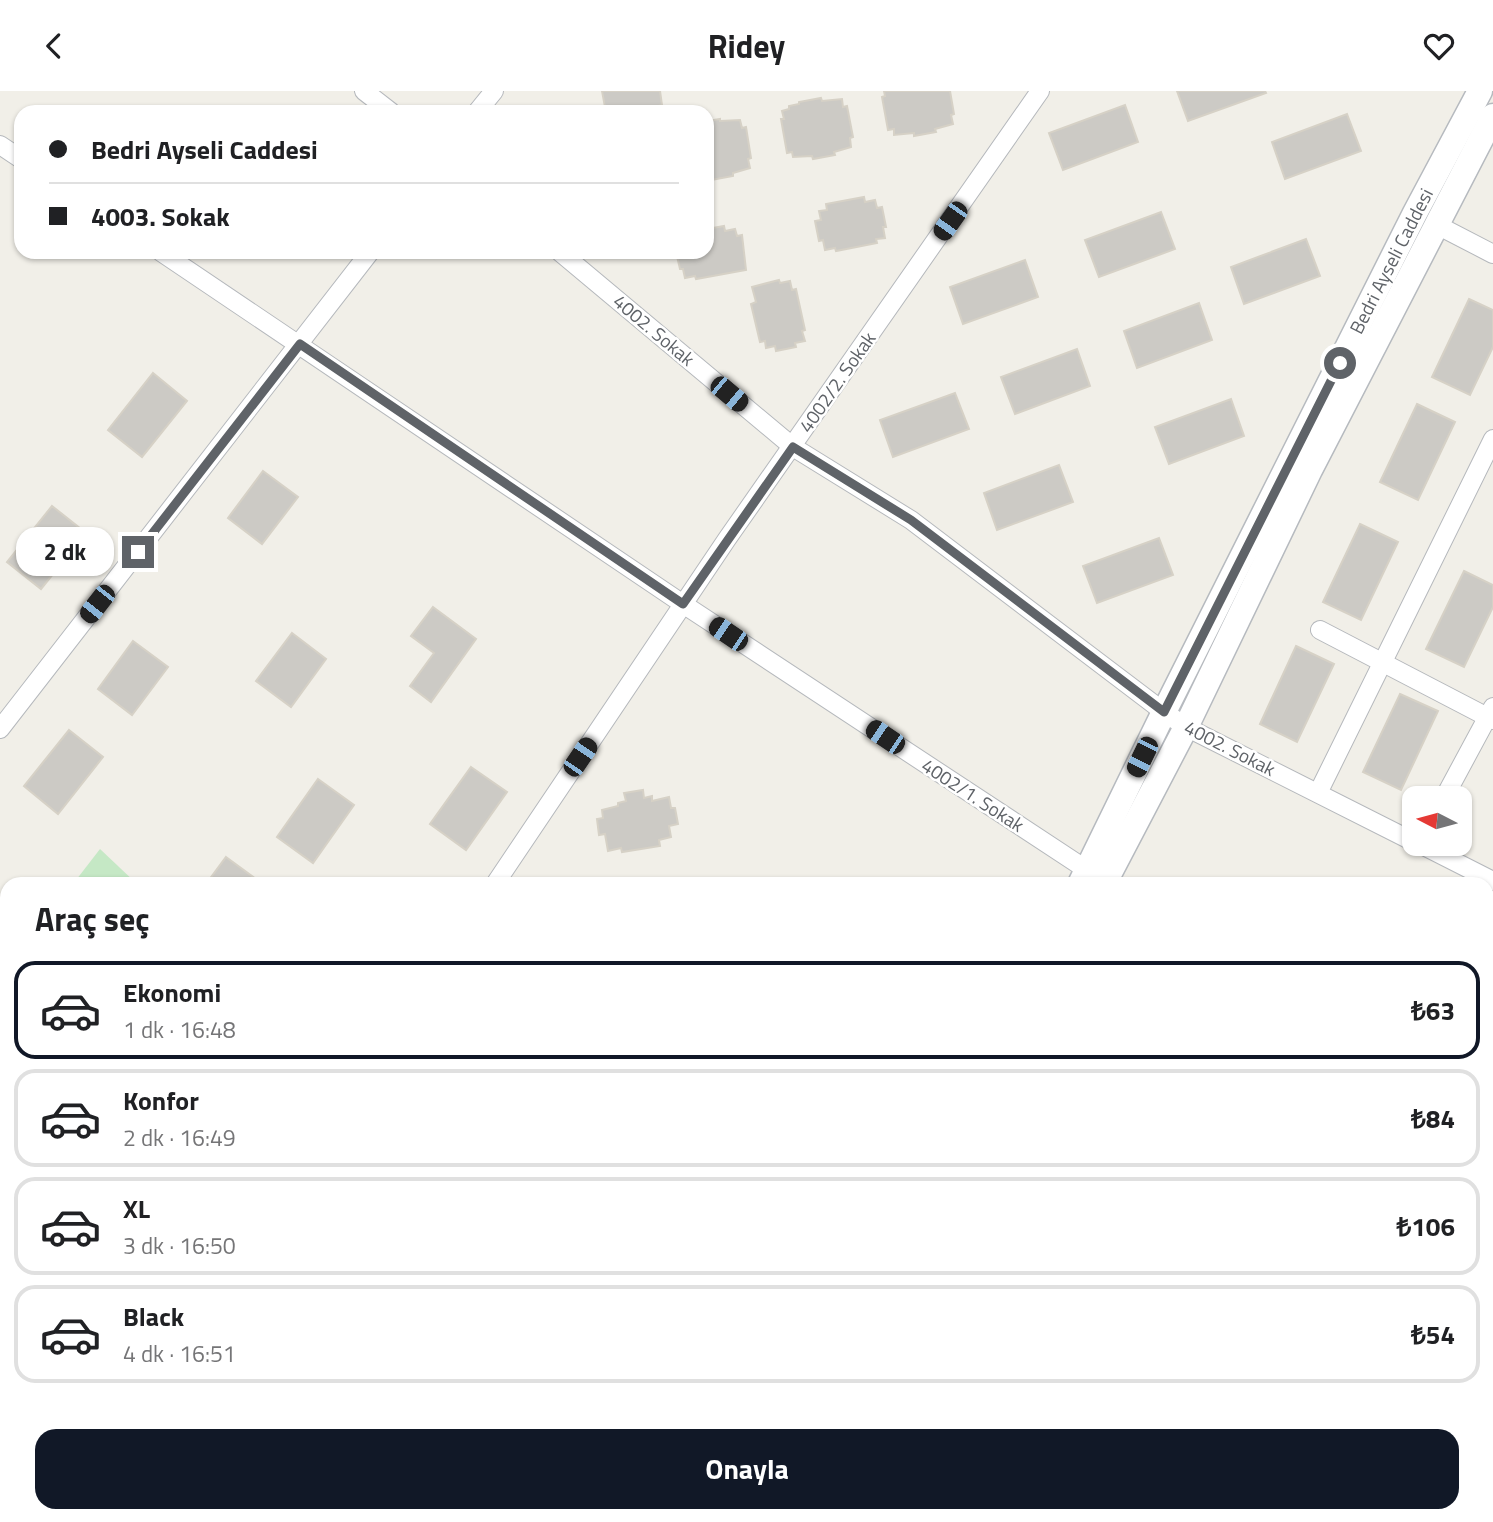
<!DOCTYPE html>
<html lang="tr">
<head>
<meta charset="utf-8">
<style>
	body { margin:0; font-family:"Titillium Web",sans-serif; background:#f6f6f6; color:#202124; height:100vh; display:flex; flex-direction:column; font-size:26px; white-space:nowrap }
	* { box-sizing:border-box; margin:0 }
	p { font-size:23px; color:#757577 }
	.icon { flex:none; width:38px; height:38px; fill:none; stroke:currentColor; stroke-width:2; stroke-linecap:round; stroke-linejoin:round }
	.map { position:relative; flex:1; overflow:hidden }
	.panel { position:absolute; left:0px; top:786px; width:1494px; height:646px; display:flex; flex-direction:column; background:#fff; border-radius:21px 21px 0 0; box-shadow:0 2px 5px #0004 }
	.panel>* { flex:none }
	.top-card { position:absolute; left:14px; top:14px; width:700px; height:154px; border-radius:21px; box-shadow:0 2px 5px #0004; display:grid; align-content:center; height:154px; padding:0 35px; background:#fff }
	.needle { width:46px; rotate:276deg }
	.fabs { position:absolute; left:1402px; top:695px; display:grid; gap:14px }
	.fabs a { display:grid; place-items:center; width:70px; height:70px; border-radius:14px; background:#fff; box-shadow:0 2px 5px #0004; font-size:35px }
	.end { position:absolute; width:32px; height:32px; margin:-16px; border:9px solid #5f6368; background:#fff; box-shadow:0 0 0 4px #fff }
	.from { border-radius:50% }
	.bubble { position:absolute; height:49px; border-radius:21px; background:#fff; box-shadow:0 2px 5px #0004; font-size:23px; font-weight:700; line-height:49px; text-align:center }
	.car { position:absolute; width:21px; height:42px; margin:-21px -10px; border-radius:9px; box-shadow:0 0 5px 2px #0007; background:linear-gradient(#222 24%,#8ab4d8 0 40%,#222 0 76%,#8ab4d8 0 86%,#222 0) }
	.top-card b { display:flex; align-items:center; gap:24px; height:66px; font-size:26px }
	.top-card b+b { border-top:2px solid #e0e0e0 }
	.top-card i { width:18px; height:18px; background:#202124 }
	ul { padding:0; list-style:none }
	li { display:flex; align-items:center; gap:21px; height:98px; margin:0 14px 10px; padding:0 21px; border:4px solid #e0e0e0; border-radius:21px }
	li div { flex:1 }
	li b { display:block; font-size:26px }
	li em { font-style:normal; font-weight:700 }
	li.on { border-color:#111827 }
	li>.icon { width:63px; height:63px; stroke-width:1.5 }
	h2 { padding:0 35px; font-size:32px; line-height:84px }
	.cta { display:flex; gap:14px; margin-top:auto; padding:14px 35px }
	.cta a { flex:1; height:80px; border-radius:21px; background:#111827; color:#fff; font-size:28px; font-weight:700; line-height:80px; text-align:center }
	header { display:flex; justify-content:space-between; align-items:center; height:91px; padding:0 35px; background:#fff; font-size:32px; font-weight:700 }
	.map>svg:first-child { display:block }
	.education { fill:#e1ded6 }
	.green { fill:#c5e8c5 }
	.building { fill:#cccac5; stroke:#d6d1c6; stroke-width:2 }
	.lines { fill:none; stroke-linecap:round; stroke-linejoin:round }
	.street-casing { stroke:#b5b8bc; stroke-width:20 }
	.secondary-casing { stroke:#b6babf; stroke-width:27 }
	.street { stroke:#fff; stroke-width:18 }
	.secondary { stroke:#fff; stroke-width:24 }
	.route { stroke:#5f6368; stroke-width:9 }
	.labels { text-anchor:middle; stroke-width:5; stroke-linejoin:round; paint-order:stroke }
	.street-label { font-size:19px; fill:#5f6368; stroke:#fff }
</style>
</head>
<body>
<header><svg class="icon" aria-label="back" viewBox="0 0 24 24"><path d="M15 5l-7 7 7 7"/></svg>Ridey<svg class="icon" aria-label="heart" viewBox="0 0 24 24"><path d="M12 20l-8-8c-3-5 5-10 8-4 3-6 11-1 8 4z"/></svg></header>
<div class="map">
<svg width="1493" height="1431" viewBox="0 0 1493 1431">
	<rect width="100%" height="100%" fill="#f1efe8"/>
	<path class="education" d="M0,1017L7,1021V1371L0,1368Z"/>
	<g class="green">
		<path d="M100,758L137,793H73Z"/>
		<path d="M472,1425H567L564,1431H486Z"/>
	</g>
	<g class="building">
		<path d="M602,0H660L662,14L636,21H621V19L611,21L610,16H605Z"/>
		<path d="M884,0H950L954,23L951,24L953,33L935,38L936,41L914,45V42L894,44V38L888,39L882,6L885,5Z"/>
		<path d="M1177,0H1265L1266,2L1188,30Z"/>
		<path d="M821,7L822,10L842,8L843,16L847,15L853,46L850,47L851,56L834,61L835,64L813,68L812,65L793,66L792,61L787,62L781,28H784L782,20L789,18V15L799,13V11Z"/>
		<path d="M1125,14L1138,51L1063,79L1049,42Z"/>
		<path d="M1347,23L1361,60L1285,88L1272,51Z"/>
		<path d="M720,28V30L740,29L742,37L746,36L751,67L748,68L750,77L733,82V85L711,89V86L707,87V30Z"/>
		<path d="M864,106L865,111L875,109L877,117L882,116L886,136H883L885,147L876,148L877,152L836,160L835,157L825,159L823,149L819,150L815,130L821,129L819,120L827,119L826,113Z"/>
		<path d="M1161,121L1175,158L1099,186L1085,149Z"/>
		<path d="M724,135L725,140L735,138L737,145L742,144L746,179L696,188L695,185L685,187L683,178H680L676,161H707V138Z"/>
		<path d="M1306,148L1320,185L1244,213L1231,176Z"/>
		<path d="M1025,169L1038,206L963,233L950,196Z"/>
		<path d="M779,189L780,192L790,190L792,199L796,198L805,239L802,240L805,250L795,252L796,256L776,260L775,255L766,257L765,250L760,251L751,213L756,211L752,196Z"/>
		<path d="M1469,208L1493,219V256L1470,304L1432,286Z"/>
		<path d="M1199,212L1212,249L1137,277L1124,240Z"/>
		<path d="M1077,258L1090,295L1015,323L1001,286Z"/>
		<path d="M153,282L187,310L142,366L108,339Z"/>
		<path d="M955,302L969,338L893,366L880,329Z"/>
		<path d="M1231,308L1244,345L1169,373L1155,336Z"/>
		<path d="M1417,313L1455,331L1418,409L1380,391Z"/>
		<path d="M1059,374L1073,411L997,439L984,402Z"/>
		<path d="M263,380L298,406L262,453L228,427Z"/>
		<path d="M52,415L86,442L41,498L7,471Z"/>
		<path d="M1360,433L1398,451L1361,529L1323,511Z"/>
		<path d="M1159,447L1173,484L1097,512L1083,475Z"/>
		<path d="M1464,480L1493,494V516L1464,576L1426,558Z"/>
		<path d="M433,516L476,548L431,611L410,595L434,562L411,545Z"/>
		<path d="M292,542L326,568L291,616L256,590Z"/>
		<path d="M133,550L168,576L132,624L98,598Z"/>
		<path d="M1296,555L1334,573L1297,651L1260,633Z"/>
		<path d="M1400,603L1438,620L1401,699L1363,681Z"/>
		<path d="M69,639L103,666L58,723L24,695Z"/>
		<path d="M471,676L507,701L466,759L430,733Z"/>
		<path d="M318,688L354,714L313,772L277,746Z"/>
		<path d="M643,699L644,707L652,705V710L669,706L671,717H675L678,733L669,735L671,746L659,749L660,755L622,761L621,757L608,760L605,743L599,744L597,728L603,727L602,719L618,715V712L626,710L624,702Z"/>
		<path d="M226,766L263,793H206Z"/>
	</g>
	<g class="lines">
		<defs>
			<g id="street">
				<path d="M364,0L391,21"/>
				<path d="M477,21L494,0"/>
				<path d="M0,54L21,68"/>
				<path d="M1437,134L1493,163"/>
				<path d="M161,161L683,513L1087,779"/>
				<path d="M560,161L793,356L911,429L1164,621L1186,636L1414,751"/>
				<path d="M1320,539L1493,629"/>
				<path d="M0,638L370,161"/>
				<path d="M1318,702L1493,348"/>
				<path d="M1444,707L1493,616"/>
				<path d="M1418,752L1493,790"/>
				<path d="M495,793L727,448L1040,0"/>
				<path d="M0,990L7,994"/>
				<path d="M1488,1348L1493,1351"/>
				<path d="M0,1389L7,1393"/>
				<path d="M73,1424L86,1431"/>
				<path d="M1187,1431L1190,1424"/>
			</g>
			<g id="secondary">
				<path d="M1080,793L1164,621L1415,122L1480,0"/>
				<path d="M1104,793L1186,636L1310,379L1493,25"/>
				<path d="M758,1431L761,1424"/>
				<path d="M783,1431L787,1424"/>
			</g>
		</defs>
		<use href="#street" class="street-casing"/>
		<use href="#secondary" class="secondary-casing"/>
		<use href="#street" class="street"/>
		<use href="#secondary" class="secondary"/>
	</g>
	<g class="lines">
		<path class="route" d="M138,461L300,253L683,513L793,356L911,429L1164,621L1340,272"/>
	</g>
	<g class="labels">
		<g class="street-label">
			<text transform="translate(1391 170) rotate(-63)" y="7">Bedri Ayseli Caddesi</text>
			<text transform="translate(654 239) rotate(40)" y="7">4002. Sokak</text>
			<text transform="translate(837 291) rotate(-55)" y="7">4002/2. Sokak</text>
			<text transform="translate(1230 657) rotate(27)" y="7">4002. Sokak</text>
			<text transform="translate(973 704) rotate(33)" y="7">4002/1. Sokak</text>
		</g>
	</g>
</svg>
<div class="fabs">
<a><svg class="needle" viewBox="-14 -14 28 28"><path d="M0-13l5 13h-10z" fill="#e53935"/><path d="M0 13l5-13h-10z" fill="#757577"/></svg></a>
</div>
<i class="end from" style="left:1340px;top:272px"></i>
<i class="end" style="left:138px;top:461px"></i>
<div class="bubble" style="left:16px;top:436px;width:98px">2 dk</div>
<i class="car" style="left:950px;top:130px;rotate:215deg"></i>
<i class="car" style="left:729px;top:303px;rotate:130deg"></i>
<i class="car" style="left:97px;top:513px;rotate:218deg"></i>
<i class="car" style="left:728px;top:543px;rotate:304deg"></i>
<i class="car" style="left:885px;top:646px;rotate:304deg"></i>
<i class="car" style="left:580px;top:666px;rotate:34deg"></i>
<i class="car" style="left:1142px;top:666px;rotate:206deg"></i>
<div class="top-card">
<b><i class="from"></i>Bedri Ayseli Caddesi</b>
<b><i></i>4003. Sokak</b>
</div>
<section class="panel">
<h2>Araç seç</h2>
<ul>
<li class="on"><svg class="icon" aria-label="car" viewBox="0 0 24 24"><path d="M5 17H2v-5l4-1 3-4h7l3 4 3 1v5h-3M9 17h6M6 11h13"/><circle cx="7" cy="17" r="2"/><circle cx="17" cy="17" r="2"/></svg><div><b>Ekonomi</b><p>1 dk · 16:48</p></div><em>₺63</em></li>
<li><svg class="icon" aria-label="car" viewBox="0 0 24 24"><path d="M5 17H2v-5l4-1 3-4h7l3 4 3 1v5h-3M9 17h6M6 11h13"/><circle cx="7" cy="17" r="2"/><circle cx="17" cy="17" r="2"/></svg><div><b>Konfor</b><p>2 dk · 16:49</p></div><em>₺84</em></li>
<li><svg class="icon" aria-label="car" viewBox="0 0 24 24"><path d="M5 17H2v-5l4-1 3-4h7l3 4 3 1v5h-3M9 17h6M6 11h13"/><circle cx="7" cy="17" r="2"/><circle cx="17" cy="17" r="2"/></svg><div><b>XL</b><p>3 dk · 16:50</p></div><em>₺106</em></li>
<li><svg class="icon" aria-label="car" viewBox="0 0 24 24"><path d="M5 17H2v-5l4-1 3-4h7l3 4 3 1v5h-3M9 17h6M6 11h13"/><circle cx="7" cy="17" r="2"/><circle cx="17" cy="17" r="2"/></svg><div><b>Black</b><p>4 dk · 16:51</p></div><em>₺54</em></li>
</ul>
<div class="cta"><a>Onayla</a></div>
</section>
</div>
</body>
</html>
